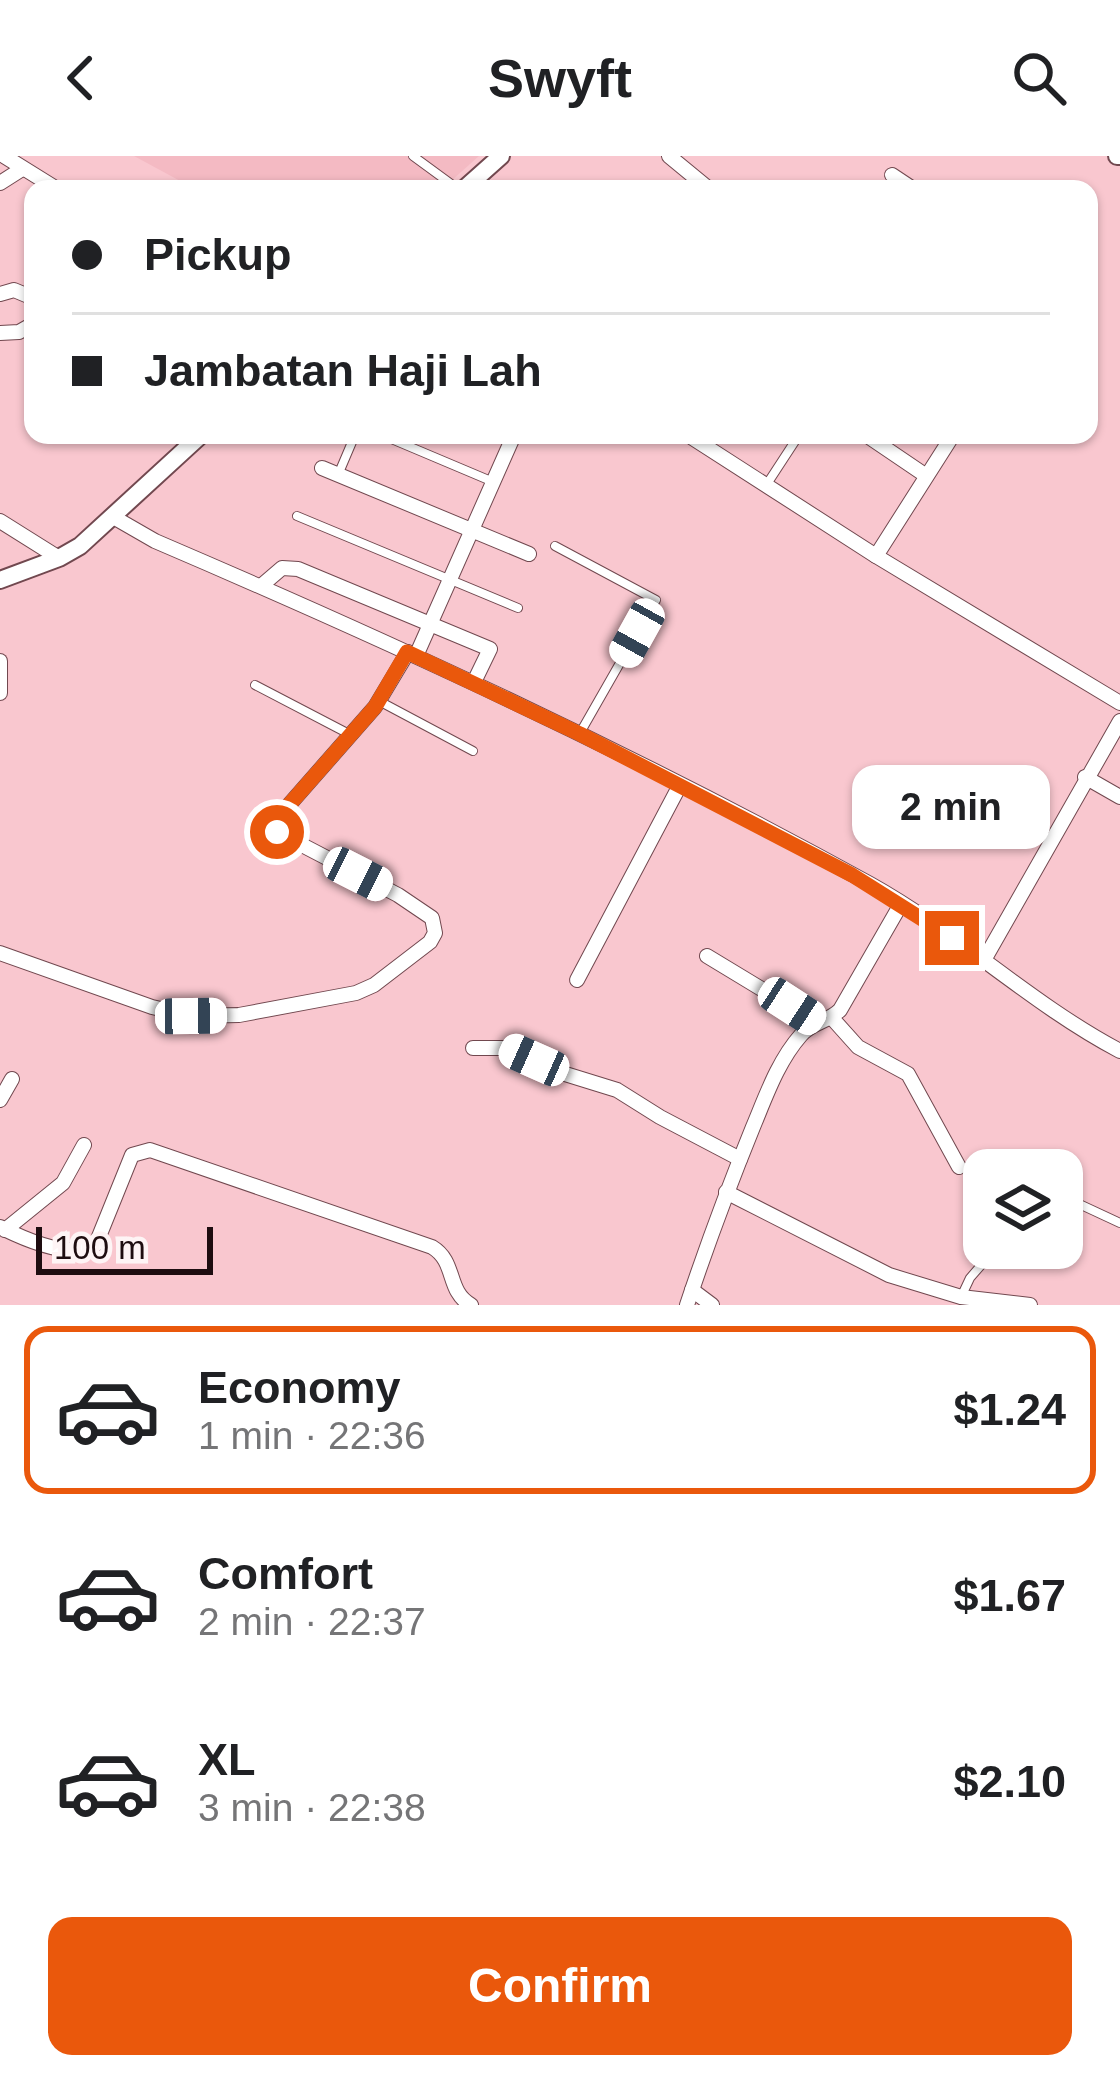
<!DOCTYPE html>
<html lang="en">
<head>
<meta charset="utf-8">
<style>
	body { margin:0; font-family:Helvetica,sans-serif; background:#f2f2f2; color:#202124; height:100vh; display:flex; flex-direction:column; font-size:45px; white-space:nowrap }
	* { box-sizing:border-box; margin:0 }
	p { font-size:39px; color:#757577 }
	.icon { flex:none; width:66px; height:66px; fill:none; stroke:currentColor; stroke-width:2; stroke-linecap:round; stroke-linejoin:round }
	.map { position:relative; height:1149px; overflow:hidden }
	.details { display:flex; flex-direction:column; background:#fff; flex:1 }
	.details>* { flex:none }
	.guide { position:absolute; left:24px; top:24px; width:1074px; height:264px; border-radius:24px; box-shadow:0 3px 9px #0004; display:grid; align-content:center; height:264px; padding:0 48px; background:#fff }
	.controls { position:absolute; left:963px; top:993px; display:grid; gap:24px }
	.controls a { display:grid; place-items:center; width:120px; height:120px; border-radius:24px; background:#fff; box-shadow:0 3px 9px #0004; font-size:60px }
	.scale { position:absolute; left:36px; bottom:30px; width:177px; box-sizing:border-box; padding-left:12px; border:6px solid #1e0d10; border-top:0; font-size:33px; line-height:42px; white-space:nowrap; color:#1e0d10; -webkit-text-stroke:9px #fef4f5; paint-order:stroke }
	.end { position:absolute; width:54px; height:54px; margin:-27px; border:15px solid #ea580c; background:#fff; box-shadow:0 0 0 6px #fff }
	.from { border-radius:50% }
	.bubble { position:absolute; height:84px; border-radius:24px; background:#fff; box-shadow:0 3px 9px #0004; font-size:39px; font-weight:700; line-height:84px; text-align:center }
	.car { position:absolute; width:36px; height:72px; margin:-36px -18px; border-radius:15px; box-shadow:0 0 9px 3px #0007; background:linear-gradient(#fff 24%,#345 0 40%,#fff 0 76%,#345 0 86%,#fff 0) }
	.guide b { display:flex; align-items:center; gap:42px; height:114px; font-size:45px }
	.guide b+b { border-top:3px solid #e0e0e0 }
	.guide i { width:30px; height:30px; background:#202124 }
	ul { padding:21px 0 0; list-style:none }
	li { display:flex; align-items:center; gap:36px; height:168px; margin:0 24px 18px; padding:0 24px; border:6px solid transparent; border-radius:24px }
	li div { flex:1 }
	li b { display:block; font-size:45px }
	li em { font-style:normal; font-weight:700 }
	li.selected { border-color:#ea580c }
	li>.icon { width:108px; height:108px; stroke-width:1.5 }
	.button { display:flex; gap:24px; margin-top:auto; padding:24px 48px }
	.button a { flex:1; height:138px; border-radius:24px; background:#ea580c; color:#fff; font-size:48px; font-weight:700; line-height:138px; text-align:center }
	header { display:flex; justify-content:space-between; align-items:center; height:156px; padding:0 48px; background:#fff; font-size:54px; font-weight:700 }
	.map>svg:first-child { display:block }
	.built { fill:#f4bac3 }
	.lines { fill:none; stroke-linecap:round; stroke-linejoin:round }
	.service-casing { stroke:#71484f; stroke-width:10 }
	.minor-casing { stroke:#71484f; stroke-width:16 }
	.tertiary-casing { stroke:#71484f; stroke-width:20 }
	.service { stroke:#fff; stroke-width:8 }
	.minor { stroke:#fff; stroke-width:14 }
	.tertiary { stroke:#fff; stroke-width:16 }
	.route { stroke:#ea580c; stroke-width:15 }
</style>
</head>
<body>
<header><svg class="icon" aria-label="back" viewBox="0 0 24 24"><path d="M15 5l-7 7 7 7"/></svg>Swyft<svg class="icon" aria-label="search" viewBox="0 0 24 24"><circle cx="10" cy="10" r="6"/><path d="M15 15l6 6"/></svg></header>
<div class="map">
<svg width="1120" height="1149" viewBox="0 0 1120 1149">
	<rect width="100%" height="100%" fill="#f9c7cf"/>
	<path class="built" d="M134,0H479L442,33H195Z"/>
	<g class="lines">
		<defs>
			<g id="service">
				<path d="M413,0L458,33"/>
				<path d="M382,279L491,325"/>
				<path d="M338,319L355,279"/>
				<path d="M767,328L799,279"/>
				<path d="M297,360L518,452"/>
				<path d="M555,390L656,444L580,577"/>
				<path d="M255,529L351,579"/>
				<path d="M379,545L473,595"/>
				<path d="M1062,1040L1120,1067"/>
				<path d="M962,1139L970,1122L996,1092"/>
			</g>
			<g id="minor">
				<path d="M4,0L57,33"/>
				<path d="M669,0L709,33"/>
				<path d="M892,19L913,33"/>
				<path d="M0,27L22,13"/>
				<path d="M0,138L14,134L33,142"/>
				<path d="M0,177L19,176L33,168"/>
				<path d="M688,279L876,400L1120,547"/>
				<path d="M866,279L925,319"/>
				<path d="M322,312L529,398"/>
				<path d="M115,362L155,385C398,489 638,600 870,728C958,777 1031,848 1120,895"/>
				<path d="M0,365L59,402"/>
				<path d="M876,400L953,279"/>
				<path d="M261,430L282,412L298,413L490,493L474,526"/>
				<path d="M416,500L514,279"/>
				<path d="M0,505V537"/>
				<path d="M1085,621L1120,641"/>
				<path d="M0,797L152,851L191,860L239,859L356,837L374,829L430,786L435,777L432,762L398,739L277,676L274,666L375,551L408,496"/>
				<path d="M707,800L816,866"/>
				<path d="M984,804L1120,565"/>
				<path d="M577,824L680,629"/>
				<path d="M832,862L858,891L908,918L959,1011"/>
				<path d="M473,892H506L562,917L617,934L660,961L740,1003"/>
				<path d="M0,944L12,923"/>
				<path d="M726,1036L889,1119L961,1141L1030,1149"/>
				<path d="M0,1071C24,1083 72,1105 96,1088L132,999L150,994L432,1091C457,1106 446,1135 471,1149"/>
				<path d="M5,1074L63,1027L84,989"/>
				<path d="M692,1134L712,1149"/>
				<path d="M687,1149C707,1089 729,1030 753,971C766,940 778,905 801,879C812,866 828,866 840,854L901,748"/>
			</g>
			<g id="tertiary">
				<path d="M1117,0H1120"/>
				<path d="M464,33L501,0"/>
				<path d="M0,424L59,402L80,390L201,279"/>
			</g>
		</defs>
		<use href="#service" class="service-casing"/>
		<use href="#minor" class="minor-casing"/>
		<use href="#tertiary" class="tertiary-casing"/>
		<use href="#service" class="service"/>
		<use href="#minor" class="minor"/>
		<use href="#tertiary" class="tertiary"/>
	</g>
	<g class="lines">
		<path class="route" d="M277,676L274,666L375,551L407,496L580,578L852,719L952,782"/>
	</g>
</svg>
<div class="controls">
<a><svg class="icon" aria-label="layers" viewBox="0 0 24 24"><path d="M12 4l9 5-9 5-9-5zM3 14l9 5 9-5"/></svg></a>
</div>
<div class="scale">100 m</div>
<i class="end from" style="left:277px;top:676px"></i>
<i class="end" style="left:952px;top:782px"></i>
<div class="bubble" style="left:852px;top:609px;width:198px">2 min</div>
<i class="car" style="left:637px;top:477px;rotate:209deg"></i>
<i class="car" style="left:358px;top:718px;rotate:117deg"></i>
<i class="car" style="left:792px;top:850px;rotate:123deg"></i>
<i class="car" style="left:191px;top:860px;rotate:89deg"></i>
<i class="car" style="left:534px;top:904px;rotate:294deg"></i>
<div class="guide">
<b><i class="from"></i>Pickup</b>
<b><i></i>Jambatan Haji Lah</b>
</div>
</div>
<section class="details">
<ul>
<li class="selected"><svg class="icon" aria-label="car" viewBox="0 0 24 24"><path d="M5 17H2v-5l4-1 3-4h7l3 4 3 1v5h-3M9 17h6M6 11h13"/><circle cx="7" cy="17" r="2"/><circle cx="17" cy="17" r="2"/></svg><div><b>Economy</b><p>1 min · 22:36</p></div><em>$1.24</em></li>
<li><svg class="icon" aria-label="car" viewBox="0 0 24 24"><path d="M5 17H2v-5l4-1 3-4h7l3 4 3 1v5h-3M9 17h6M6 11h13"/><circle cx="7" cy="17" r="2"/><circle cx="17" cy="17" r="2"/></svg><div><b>Comfort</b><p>2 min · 22:37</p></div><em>$1.67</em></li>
<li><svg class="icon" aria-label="car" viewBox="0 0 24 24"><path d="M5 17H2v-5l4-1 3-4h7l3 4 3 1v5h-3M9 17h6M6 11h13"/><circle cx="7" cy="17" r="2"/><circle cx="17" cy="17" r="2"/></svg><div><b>XL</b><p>3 min · 22:38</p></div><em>$2.10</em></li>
</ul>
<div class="button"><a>Confirm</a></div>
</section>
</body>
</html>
